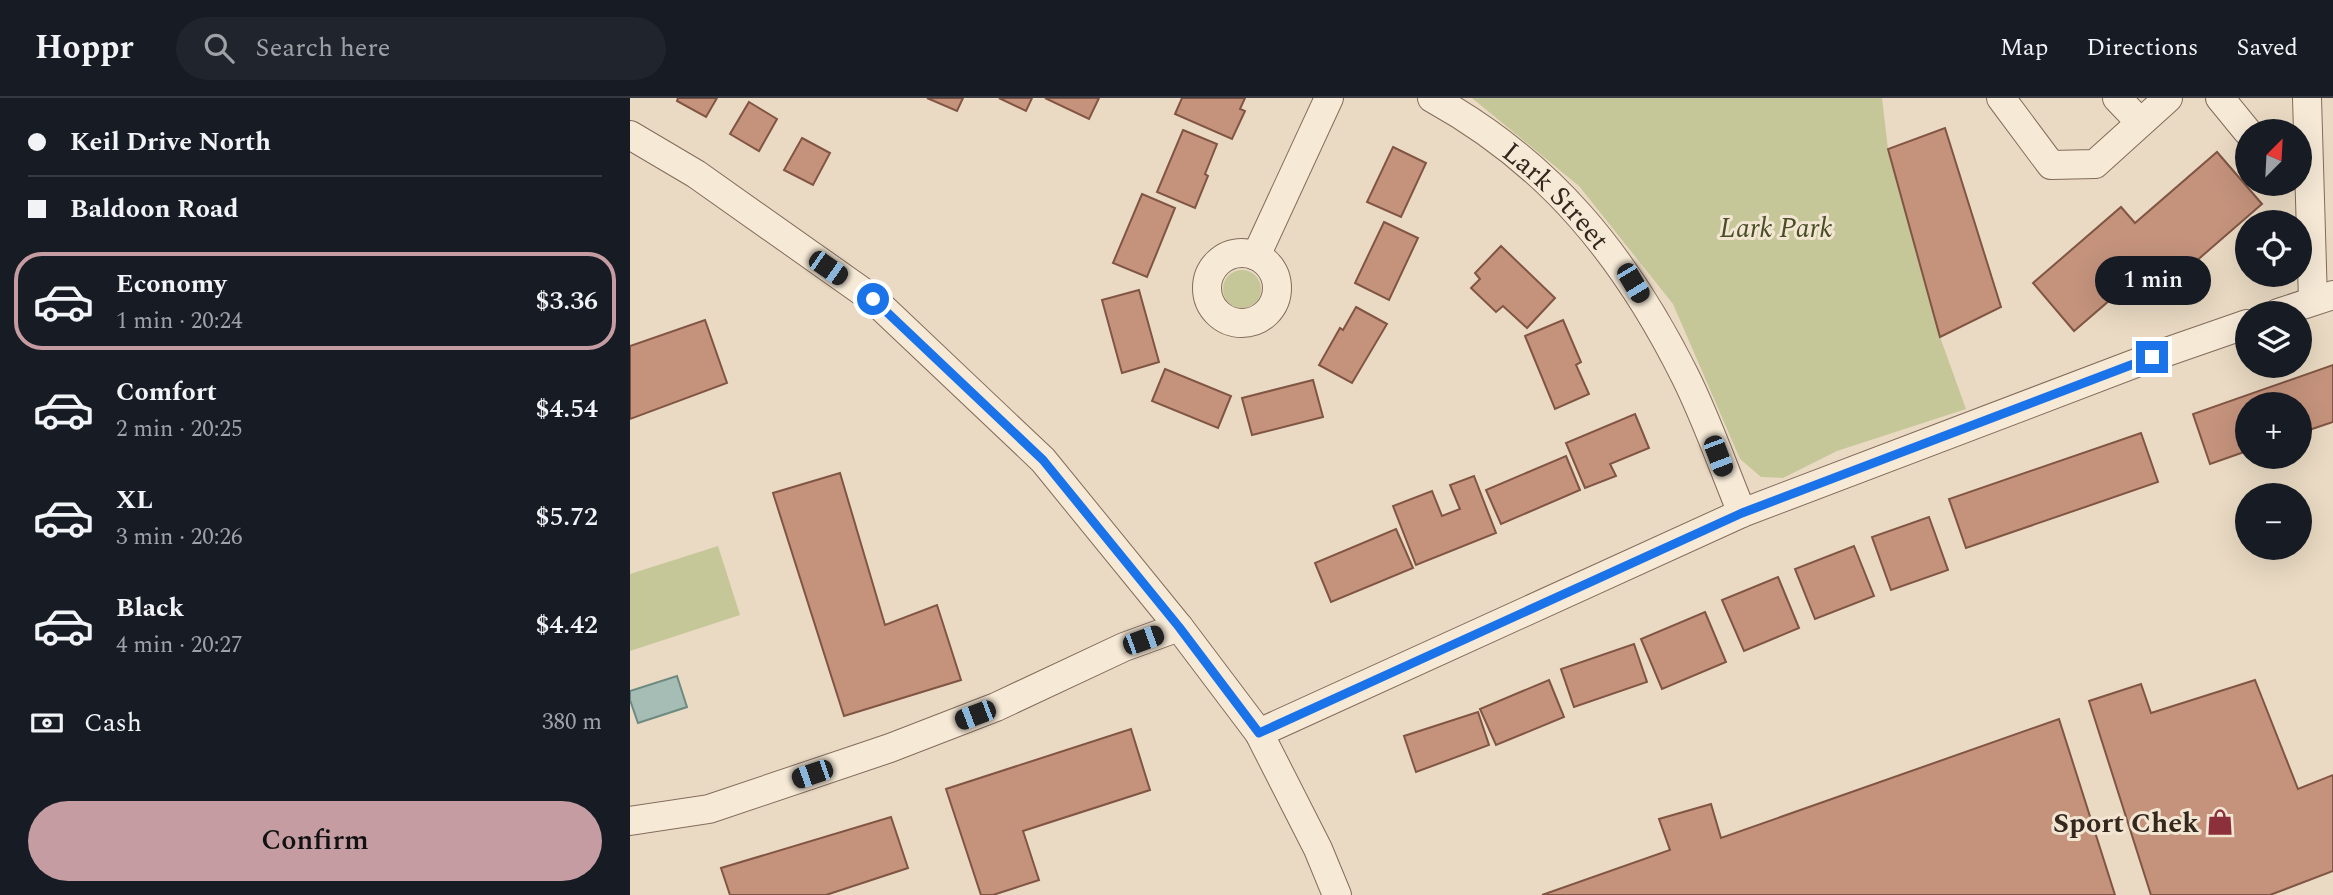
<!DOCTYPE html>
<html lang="en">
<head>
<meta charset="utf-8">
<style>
	body { margin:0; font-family:Spectral,serif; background:#20242c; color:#f1f3f6; height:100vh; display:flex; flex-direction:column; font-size:26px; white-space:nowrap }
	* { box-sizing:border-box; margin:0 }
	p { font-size:23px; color:#9ea1a6 }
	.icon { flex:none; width:38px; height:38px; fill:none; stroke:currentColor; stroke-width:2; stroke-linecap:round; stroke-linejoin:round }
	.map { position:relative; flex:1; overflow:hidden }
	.side { display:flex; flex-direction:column; background:#171b24; width:630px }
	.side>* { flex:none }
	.hud { display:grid; align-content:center; height:154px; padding:0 28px; background:#171b24 }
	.needle { width:46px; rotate:24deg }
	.fabs { position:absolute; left:1605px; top:21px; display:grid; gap:14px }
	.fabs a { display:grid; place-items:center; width:77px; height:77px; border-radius:50%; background:#171b24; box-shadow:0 7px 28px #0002; font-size:35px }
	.end { position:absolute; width:32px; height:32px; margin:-16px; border:9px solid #1a73e8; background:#fff; box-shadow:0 0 0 4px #fff }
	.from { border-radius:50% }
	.bubble { position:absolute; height:49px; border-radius:24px; background:#171b24; box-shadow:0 7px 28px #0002; font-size:23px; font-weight:600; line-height:49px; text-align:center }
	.car { position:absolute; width:21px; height:42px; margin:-21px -10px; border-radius:9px; box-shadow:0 0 5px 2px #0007; background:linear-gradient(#222 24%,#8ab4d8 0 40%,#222 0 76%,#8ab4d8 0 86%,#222 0) }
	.hud b { display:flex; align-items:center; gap:24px; height:66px; font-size:26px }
	.hud b+b { border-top:2px solid #363941 }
	.hud i { width:18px; height:18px; background:#f1f3f6 }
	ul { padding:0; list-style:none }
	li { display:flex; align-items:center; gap:21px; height:98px; margin:0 14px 10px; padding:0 14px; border:4px solid transparent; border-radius:28px }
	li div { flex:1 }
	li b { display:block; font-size:26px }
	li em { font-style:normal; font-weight:600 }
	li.selected { border-color:#c49ca2 }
	li>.icon { width:63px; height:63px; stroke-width:1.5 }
	.pay { display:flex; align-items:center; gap:18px; height:77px; padding:0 28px; font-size:26px }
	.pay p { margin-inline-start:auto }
	.button { display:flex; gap:14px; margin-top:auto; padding:14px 28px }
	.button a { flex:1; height:80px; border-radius:42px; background:#c49ca2; color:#111; font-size:28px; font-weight:600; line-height:80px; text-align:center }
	header { display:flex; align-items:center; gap:42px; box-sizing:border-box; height:98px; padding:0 35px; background:#171b24; border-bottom:2px solid #363941 }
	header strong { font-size:33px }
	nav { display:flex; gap:38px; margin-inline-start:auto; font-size:24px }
	.search { width:490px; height:63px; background:#20242c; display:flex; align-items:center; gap:18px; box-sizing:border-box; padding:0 24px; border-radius:38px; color:#9ea1a6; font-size:26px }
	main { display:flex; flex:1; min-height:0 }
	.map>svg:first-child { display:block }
	.green { fill:#c6c798 }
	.water { fill:#a5bdb4; stroke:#6d8a80; stroke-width:2 }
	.building { fill:#c5937c; stroke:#805543; stroke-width:2 }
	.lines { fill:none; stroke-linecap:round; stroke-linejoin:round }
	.minor-casing { stroke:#836c5c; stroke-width:30 }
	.minor { stroke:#f6e9d6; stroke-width:28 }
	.route { stroke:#1a73e8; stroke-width:9 }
	.labels { text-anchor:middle; stroke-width:6; stroke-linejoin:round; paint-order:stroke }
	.street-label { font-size:28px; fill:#34271e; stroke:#f2e6d2 }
	.park-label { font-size:28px; font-style:italic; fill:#494e27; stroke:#f2e6d2 }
	.poi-label { font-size:28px; font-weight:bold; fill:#34271e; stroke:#f2e6d2; text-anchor:end }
</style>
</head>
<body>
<header>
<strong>Hoppr</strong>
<div class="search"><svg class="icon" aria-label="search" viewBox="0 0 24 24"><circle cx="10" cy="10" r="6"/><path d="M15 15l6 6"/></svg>Search here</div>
<nav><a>Map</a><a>Directions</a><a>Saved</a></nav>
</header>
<main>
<section class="side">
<div class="hud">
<b><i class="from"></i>Keil Drive North</b>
<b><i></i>Baldoon Road</b>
</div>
<ul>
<li class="selected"><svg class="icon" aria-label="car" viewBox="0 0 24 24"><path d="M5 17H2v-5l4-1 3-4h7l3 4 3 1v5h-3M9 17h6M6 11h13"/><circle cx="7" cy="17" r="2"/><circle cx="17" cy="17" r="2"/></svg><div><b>Economy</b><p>1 min · 20:24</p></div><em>$3.36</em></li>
<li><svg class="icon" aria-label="car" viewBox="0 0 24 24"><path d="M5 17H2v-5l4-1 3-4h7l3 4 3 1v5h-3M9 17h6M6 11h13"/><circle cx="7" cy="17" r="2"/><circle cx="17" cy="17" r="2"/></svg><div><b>Comfort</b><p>2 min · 20:25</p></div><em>$4.54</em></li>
<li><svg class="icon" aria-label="car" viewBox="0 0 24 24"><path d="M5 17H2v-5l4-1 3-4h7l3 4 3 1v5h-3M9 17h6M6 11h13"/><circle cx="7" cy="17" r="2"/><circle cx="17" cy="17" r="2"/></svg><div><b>XL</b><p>3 min · 20:26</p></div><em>$5.72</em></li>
<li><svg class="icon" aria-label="car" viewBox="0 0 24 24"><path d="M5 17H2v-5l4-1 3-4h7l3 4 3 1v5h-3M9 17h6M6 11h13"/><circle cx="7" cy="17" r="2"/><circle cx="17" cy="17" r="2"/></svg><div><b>Black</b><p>4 min · 20:27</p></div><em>$4.42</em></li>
</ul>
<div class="pay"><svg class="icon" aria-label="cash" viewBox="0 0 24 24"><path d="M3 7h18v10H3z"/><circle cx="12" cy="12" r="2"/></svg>Cash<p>380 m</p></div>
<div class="button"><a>Confirm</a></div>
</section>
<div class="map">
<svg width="1703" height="797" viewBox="0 0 1703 797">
	<rect width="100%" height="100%" fill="#eadac3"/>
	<g class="green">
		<path d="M842,0H1252L1258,51L1310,239L1336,311L1207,353L1153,380L1131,379L1110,361L1043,206L949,88Z"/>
		<circle cx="612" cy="191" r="19"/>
		<path d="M88,448L110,517L0,553V476Z"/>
	</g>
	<path class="water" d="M47,578L57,609L8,625L0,602V593Z"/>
	<g class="building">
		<path d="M48,0H87L76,19L47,3Z"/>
		<path d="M297,0H333L327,13Z"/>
		<path d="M369,0H402L396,13Z"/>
		<path d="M415,0H469L459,21Z"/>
		<path d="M552,0H615L610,11L615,13L602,41L545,16Z"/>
		<path d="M119,4L147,21L129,53L100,36Z"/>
		<path d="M1315,30L1371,209L1310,239L1258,51Z"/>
		<path d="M553,32L587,46L575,76L578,78L565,110L527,94Z"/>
		<path d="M172,40L200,55L183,87L154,72Z"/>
		<path d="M763,49L796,65L771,119L737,104Z"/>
		<path d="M1587,54L1632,106L1534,191L1516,171L1444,233L1403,185L1491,109L1505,125Z"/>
		<path d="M512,96L545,110L517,179L483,165Z"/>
		<path d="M754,124L788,140L759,202L725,185Z"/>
		<path d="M871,148L925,200L897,230L873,208L866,214L841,190L850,181L845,175Z"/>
		<path d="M509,192L529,264L492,275L472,202Z"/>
		<path d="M726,209L757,226L722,285L689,267L710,230L713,232Z"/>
		<path d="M75,222L97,285L0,321V248Z"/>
		<path d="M933,222L951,264L946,267L959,296L925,311L895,238Z"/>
		<path d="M1703,267V324L1670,335V306H1617V353L1580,366L1563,316Z"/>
		<path d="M535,271L601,298L588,330L522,303Z"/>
		<path d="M683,282L693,319L622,337L612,300Z"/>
		<path d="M1005,316L1019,350L980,366L986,378L955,390L936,345Z"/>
		<path d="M1511,335L1528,384L1336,450L1319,401Z"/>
		<path d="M936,358L950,392L871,426L856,392Z"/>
		<path d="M210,375L255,527L307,507L331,582L214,618L143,395Z"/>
		<path d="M844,378L866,435L786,467L763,408L802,393L812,418L830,411L820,387Z"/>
		<path d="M1299,419L1318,472L1261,492L1242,439Z"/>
		<path d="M766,431L783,470L701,504L685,465Z"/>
		<path d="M1224,448L1244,498L1185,521L1165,471Z"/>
		<path d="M1148,479L1169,530L1114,553L1092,502Z"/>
		<path d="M1075,514L1096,564L1032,591L1011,541Z"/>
		<path d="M1004,546L1017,584L944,609L931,571Z"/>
		<path d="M919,582L934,619L866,647L850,611Z"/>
		<path d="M1625,582L1668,691L1703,677V773L1640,797H1521L1459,603L1511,586L1521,615Z"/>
		<path d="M848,614L859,647L786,674L774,638Z"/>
		<path d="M1429,621L1485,797H912L1040,752L1029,721L1081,706L1091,740Z"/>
		<path d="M501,631L520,692L393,733L409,782L363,797H351L316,691Z"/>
		<path d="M261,719L278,770L196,797H100L91,770Z"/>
	</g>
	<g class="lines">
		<defs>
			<g id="minor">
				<path id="s1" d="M802,0C920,65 995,158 1055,278C1077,322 1093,369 1112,415"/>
				<path d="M1371,0L1421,67L1465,66L1538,0"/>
				<path d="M1487,0L1510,24"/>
				<path d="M1590,0L1617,33"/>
				<path d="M1677,0L1683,203"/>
				<path d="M0,37L66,76L243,201L413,362L549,529L629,635L688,751L707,797"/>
				<circle cx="612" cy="190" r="35"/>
				<path d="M626,158L699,0"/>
				<path d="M1648,215L1703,197"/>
				<path d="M629,635L1112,415L1522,259L1617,226"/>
				<path d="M0,723L79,711L260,650L366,609L494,549L549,529"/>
			</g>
		</defs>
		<use href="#minor" class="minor-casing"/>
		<use href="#minor" class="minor"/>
	</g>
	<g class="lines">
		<path class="route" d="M243,201L413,362L549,529L629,635L1112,415L1522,259"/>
	</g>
	<defs>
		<symbol id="shop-bare" viewBox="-9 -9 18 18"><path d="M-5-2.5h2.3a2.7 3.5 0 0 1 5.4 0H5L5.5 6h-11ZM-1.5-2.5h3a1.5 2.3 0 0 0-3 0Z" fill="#8c313b" stroke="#f2e6d2" stroke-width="2.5" paint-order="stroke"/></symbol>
	</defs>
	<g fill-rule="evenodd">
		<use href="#shop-bare" x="1571" y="705" width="38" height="38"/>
	</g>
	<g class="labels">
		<g class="street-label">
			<text dy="10" stroke="none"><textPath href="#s1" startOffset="159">Lark Street</textPath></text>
		</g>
		<g class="park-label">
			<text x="1146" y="139">Lark Park</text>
		</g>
		<g class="poi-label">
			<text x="1569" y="734">Sport Chek</text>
		</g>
	</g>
</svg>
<div class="fabs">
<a><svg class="needle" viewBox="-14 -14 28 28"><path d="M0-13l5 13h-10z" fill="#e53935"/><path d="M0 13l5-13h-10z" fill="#9ea1a6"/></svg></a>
<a><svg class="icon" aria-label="locate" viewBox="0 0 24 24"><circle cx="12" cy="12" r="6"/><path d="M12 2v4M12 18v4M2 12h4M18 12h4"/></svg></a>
<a><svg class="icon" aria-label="layers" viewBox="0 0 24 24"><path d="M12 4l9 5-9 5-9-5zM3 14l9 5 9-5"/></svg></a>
<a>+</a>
<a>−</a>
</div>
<i class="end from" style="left:243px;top:201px"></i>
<i class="end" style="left:1522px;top:259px"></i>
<div class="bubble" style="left:1465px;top:158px;width:116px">1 min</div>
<i class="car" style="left:198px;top:170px;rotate:125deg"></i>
<i class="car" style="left:1003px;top:185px;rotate:149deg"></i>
<i class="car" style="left:1088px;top:358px;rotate:159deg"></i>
<i class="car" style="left:513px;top:542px;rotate:70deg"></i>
<i class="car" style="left:345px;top:617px;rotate:249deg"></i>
<i class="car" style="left:182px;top:676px;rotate:251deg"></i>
</div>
</main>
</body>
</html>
